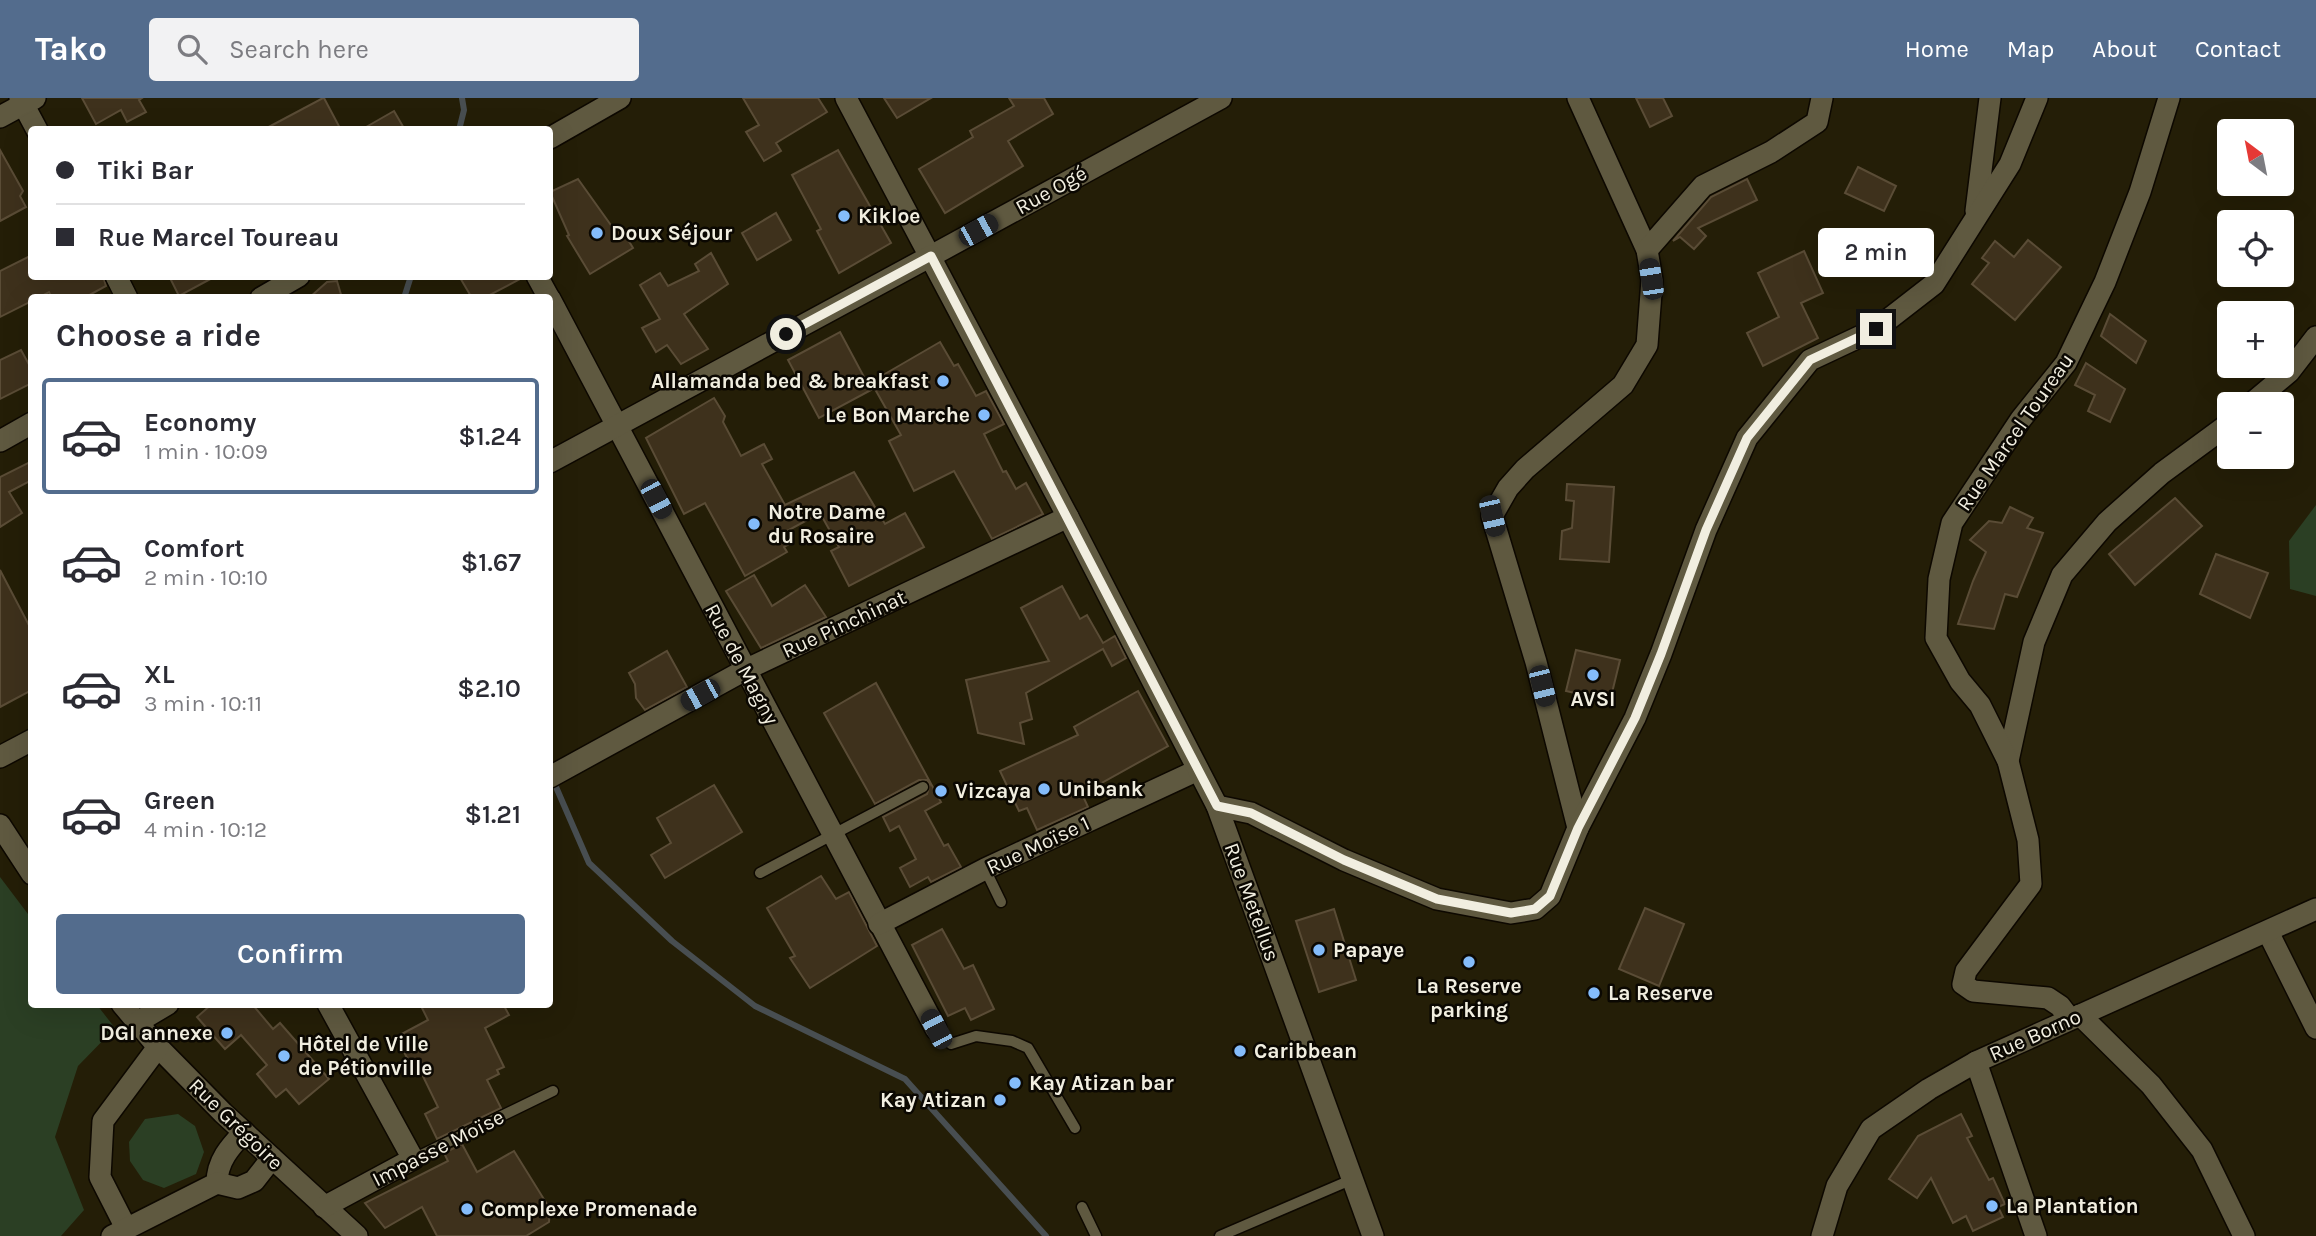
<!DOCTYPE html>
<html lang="en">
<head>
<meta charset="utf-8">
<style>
	body { margin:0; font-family:Karla,sans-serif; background:#f2f2f3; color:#2b2b33; height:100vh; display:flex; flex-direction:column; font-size:26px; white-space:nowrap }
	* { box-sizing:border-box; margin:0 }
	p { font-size:23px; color:#7c7c81 }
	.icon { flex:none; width:38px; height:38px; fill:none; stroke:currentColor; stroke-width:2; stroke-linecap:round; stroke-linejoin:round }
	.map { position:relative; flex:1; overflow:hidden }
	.details { position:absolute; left:28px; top:196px; width:525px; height:714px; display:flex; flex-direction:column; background:#fff; border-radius:7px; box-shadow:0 7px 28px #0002 }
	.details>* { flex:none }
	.top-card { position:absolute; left:28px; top:28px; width:525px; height:154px; border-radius:7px; box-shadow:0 7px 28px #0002; display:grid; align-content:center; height:154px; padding:0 28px; background:#fff }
	.needle { width:46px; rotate:328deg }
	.controls { position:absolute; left:2217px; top:21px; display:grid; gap:14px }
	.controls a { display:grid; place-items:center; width:77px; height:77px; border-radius:7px; background:#fff; box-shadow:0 7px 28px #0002; font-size:35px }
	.end { position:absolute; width:32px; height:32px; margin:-16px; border:9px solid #f1eee0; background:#111; box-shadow:0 0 0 4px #111 }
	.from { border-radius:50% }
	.bubble { position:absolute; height:49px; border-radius:7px; background:#fff; box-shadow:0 7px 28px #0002; font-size:23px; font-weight:600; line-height:49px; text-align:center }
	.car { position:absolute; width:21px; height:42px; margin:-21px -10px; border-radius:9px; box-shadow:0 0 5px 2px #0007; background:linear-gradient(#222 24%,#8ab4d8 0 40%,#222 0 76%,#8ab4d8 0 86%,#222 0) }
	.top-card b { display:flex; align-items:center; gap:24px; height:66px; font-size:26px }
	.top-card b+b { border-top:2px solid #e1e1e2 }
	.top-card i { width:18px; height:18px; background:#2b2b33 }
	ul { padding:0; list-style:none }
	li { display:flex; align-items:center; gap:21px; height:116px; margin:0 14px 10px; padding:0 14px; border:4px solid transparent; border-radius:7px }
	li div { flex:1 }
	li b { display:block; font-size:26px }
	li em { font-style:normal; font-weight:600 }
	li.on { border-color:#536c8d }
	li>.icon { width:63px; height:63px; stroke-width:1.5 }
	h2 { padding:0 28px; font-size:32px; line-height:84px }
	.cta { display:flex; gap:14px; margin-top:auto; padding:14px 28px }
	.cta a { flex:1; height:80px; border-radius:7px; background:#536c8d; color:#fff; font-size:28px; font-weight:600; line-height:80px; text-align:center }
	header { display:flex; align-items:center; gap:42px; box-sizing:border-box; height:98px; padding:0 35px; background:#536c8d; color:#fff }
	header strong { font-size:33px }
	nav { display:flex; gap:38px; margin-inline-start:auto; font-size:24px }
	.search { width:490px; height:63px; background:#f2f2f3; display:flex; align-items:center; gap:18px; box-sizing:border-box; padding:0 24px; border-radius:7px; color:#7c7c81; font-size:26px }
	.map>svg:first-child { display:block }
	.green { fill:#2b3f24 }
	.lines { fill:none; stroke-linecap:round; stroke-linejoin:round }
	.stream { stroke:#484e51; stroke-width:6 }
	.building { fill:#3e311c; stroke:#5a4c36; stroke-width:2 }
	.service-casing { stroke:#0d0800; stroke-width:13 }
	.minor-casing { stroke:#0d0800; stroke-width:24 }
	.tertiary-casing { stroke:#0d0800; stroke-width:24 }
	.service { stroke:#5f5940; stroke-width:10 }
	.minor { stroke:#5f5940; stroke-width:21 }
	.tertiary { stroke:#5f5940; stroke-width:21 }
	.route { stroke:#f1eee0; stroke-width:9 }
	.poi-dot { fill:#84bcfb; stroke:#0b0802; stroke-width:2.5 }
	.labels { text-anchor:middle; stroke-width:5; stroke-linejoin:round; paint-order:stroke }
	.street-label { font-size:21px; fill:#f1eee0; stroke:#0b0802 }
	.poi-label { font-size:21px; font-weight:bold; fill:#f1eee0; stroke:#0b0802; text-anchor:start }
</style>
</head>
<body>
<header>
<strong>Tako</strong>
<div class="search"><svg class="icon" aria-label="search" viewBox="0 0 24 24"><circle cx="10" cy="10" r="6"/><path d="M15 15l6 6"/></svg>Search here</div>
<nav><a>Home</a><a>Map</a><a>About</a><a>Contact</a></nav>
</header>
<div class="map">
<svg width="2316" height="1138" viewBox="0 0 2316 1138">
	<rect width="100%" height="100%" fill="#241e07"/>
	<g class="green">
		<path d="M2316,407V498L2290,491L2289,443Z"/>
		<path d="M0,779L31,820L32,906L97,907L115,930L78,968L55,1039L84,1112L61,1138H0Z"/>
		<path d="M178,1016L195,1028L204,1054L196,1076L164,1090L143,1082L130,1063L129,1044L145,1021Z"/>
	</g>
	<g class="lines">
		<g class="stream">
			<path d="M459,32L464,12L462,0"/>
			<path d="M404,200L411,178"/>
			<path d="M553,682L589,765L672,843L755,908L905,981L1046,1138"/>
		</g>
	</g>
	<g class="building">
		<path d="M82,0H142L139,2L146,14L127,24L121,12L96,26Z"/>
		<path d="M324,0L341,32H263L323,0Z"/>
		<path d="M743,0H818L827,14L776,45L781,53L764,63L746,34L759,27Z"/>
		<path d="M884,0H931L897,20Z"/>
		<path d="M1009,0H1044L1053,16L1008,43L1023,68L945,115L919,71L973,39L970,33L1014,8Z"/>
		<path d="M1636,0H1663L1672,18L1650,29Z"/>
		<path d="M394,13L405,32H361Z"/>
		<path d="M0,52L23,93L20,98L26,109L0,123Z"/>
		<path d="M838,52L891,145L839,175L817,133L821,131L792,77Z"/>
		<path d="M1858,69L1896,88L1884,113L1845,95Z"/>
		<path d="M578,81L613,130L619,127L633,150L590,176L567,138L569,137L550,94Z"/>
		<path d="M1747,81L1757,102L1698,130L1706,138L1694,151L1680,139L1673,143L1711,99Z"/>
		<path d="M776,115L791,142L757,162L742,135Z"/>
		<path d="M2028,142L2061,169L2015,222L1972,186L1989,165L1982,160L1995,143L2014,159Z"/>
		<path d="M1804,153L1823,195L1801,205L1818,240L1763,268L1747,235L1779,219L1758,175Z"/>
		<path d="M711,155L728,186L684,216L708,251L681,266L667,247L656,254L642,230L660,221L640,187L660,175L668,188L699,173L695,166Z"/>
		<path d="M32,157V178H103L106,188L84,200H52L49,194L38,200H32V203L0,219V173Z"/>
		<path d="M169,178H216L179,198Z"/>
		<path d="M459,178H524V179L484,200H472Z"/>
		<path d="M337,183L342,200H309L327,184Z"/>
		<path d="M2110,216L2146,243L2136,265L2101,238Z"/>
		<path d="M840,234L871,292L819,320L788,262Z"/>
		<path d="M940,244L954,268L958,266L976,298L986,293L1004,326L984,336L1003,374L1006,373L1016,391L1026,385L1043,416L992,441L954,373L914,393L889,343L901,337L871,284Z"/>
		<path d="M21,252L32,272V285L0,301V262Z"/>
		<path d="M2086,265L2125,291L2110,324L2088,313L2095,297L2075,287Z"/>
		<path d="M714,300L725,318L723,324L741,358L764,346L772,361L762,366L785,407L854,374L885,426L905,415L924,449L849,488L831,453L839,449L820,415L787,433L793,444L784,449L787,454L745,478L705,405L684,416L646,340Z"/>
		<path d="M32,363V382L9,394L22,415L0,429V379Z"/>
		<path d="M1567,386L1614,389L1609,464L1560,461L1562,433L1572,430L1574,403L1566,402Z"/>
		<path d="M2175,400L2202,428L2135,487L2109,456Z"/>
		<path d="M2010,409L2033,420L2027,430L2043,435L2017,499L2005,496L1994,531L1958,526L1973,483L1986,454L1970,442L1989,423L2002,425Z"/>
		<path d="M2216,456L2268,475L2250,520L2200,496Z"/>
		<path d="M0,472L32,533V592L0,609Z"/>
		<path d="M754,477L772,508L805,487L826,519L761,550L726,493Z"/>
		<path d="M1062,488L1080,521L1087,517L1103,545L1115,538L1126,560L1112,568L1103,551L1026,595L1032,621L1020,625L1024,646L978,635L966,582L1049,563L1021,510Z"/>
		<path d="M1576,552L1620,562L1610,603L1566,593Z"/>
		<path d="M667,553L687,589L645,612L636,600L635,586L629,575Z"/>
		<path d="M876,585L941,704L925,713L944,748L948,746L961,769L931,784L928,779L910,789L900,770L916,761L899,728L890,733L883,719L927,696L930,686L927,682H919L875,706L824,615Z"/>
		<path d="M1138,593L1168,648L1082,696L1088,709L1037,732L1027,710L1019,713L1000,673L1078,637L1074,629Z"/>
		<path d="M714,687L742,734L665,780L651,757L671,745L657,720Z"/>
		<path d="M821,778L836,801L849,794L877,848L810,890L790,860L795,858L767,810Z"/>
		<path d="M1645,810L1684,826L1659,888L1619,871Z"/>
		<path d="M1334,811L1356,882L1319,894L1296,823Z"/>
		<path d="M942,831L964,871L973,867L994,911L971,922L965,910L948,918L912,847Z"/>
		<path d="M212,906H252L273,931L280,925L329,981L299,1006L286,991L276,999L257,976L267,967L241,937L225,951L197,919Z"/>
		<path d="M420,906H503L509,917L485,930L504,969L497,972L499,976L487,982L501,1010L437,1041L425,1016L438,1009L417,966L412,969L396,939L428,922Z"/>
		<path d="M1961,1016L1972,1038L1967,1040L1989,1082L1993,1080L2005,1106L1998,1109L2003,1119L1973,1133L1966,1118L1953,1125L1931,1080L1917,1100L1889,1081L1918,1038Z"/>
		<path d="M462,1046L477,1074L514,1053L550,1111L549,1124L526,1138H437L422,1109L385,1130L365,1105L448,1063L444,1055Z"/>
	</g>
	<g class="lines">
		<defs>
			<g id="service">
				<path d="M985,771L1001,804"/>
				<path d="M760,775L923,689"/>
				<path d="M936,931L951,946L976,938L1012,943L1028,950L1075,1030"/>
				<path d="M413,1061L553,993"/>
				<path d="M1082,1109L1096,1138"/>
				<path d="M1220,1138L1353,1081"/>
			</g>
			<g id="minor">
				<path d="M20,0L37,32"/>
				<path d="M1578,0L1647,152L1652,182L1647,247L1623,287L1525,371L1508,390L1492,418L1536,564L1578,730"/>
				<path d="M0,19L35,0"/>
				<path d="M550,40L620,0"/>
				<path d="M1976,113L1990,0"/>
				<path d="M1647,152L1703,88L1771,54L1817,24L1822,0"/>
				<path d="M931,158L1221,0"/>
				<path d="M116,178L127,200"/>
				<path d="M537,178L549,200"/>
				<path d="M261,200L299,178"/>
				<path d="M550,201L936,931"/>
				<path d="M2251,306L2289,274L2316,239"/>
				<path d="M0,343L32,325"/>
				<path d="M2008,663L2034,544L2062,477L2107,424L2162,375L2230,325"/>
				<path d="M550,679L745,572L1068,419"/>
				<path d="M1217,708L1251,715L1344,762L1437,801L1511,815L1535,811L1550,798L1578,730L1635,620L1661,556L1706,432L1747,340L1810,262L1876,231L1934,186L2010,66L2037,0"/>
				<path d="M0,727L32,776"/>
				<path d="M879,826L985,771L1198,672"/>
				<path d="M2268,834L2316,930"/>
				<path d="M122,906L158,949L223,1015L357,1138"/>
				<path d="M2080,917L2151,987L2202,1052L2244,1138"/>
				<path d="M2070,921L2060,908L2048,900L1973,893L1963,886L1966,873L2031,786L2028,742L2008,663L1980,607L1960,583L1936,540L1939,481L1952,425L2021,321L2066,265L2105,184L2140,94L2169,0"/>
				<path d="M136,925L168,906"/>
				<path d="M1976,964L2036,1138"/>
				<path d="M217,1085C217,1063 230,1049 244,1034"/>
				<path d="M324,1109L413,1061L328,906"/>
				<path d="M126,1130L100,1079L103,1023L158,949"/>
				<path d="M112,1138L217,1085L238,1090L254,1083L272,1060"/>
				<path d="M1822,1138L1837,1088L1871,1031L1929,991L1976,964L2316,811"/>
			</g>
			<g id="tertiary">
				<path d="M846,0L1068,419L1217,708L1373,1138"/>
				<path d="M550,364L931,158"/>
				<path d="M0,659L32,642"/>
			</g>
		</defs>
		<use href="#service" class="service-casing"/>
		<use href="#minor" class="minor-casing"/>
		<use href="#tertiary" class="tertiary-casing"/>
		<use href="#service" class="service"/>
		<use href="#minor" class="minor"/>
		<use href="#tertiary" class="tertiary"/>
	</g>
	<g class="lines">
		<path class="route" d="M786,236L931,158L1217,708L1251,715L1344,762L1437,801L1511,815L1535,811L1550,798L1578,730L1635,620L1661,556L1706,432L1747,340L1810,262L1876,231"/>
	</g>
	<g class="poi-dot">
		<circle cx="844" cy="118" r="7"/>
		<circle cx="597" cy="135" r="7"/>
		<circle cx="943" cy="283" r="7"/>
		<circle cx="984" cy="317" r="7"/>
		<circle cx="754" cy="426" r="7"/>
		<circle cx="1593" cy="577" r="7"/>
		<circle cx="1044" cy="691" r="7"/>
		<circle cx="941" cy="693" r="7"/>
		<circle cx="1319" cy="852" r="7"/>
		<circle cx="1469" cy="864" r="7"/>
		<circle cx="1594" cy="895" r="7"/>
		<circle cx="227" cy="935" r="7"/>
		<circle cx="1240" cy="953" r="7"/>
		<circle cx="284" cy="958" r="7"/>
		<circle cx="1015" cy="985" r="7"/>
		<circle cx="1000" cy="1002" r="7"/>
		<circle cx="1992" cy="1108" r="7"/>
		<circle cx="467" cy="1111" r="7"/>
	</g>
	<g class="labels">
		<g class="street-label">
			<text transform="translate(1051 92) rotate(-29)" y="7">Rue Ogé</text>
			<text transform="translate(2015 334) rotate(-55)" y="7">Rue Marcel Toureau</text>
			<text transform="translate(844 526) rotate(-25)" y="7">Rue Pinchinat</text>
			<text transform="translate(742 566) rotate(62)" y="7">Rue de Magny</text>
			<text transform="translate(1038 747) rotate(-25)" y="7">Rue Moïse 1</text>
			<text transform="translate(1252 804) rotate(70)" y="7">Rue Metellus</text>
			<text transform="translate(2035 937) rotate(-24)" y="7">Rue Borno</text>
			<text transform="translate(236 1026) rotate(44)" y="7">Rue Grégoire</text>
			<text transform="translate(438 1050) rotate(-27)" y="7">Impasse Moïse</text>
		</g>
		<g class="poi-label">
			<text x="858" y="125">Kikloe</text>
			<text x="611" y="142">Doux Séjour</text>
			<text x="929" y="290" text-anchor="end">Allamanda bed &amp; breakfast</text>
			<text x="970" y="324" text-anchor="end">Le Bon Marche</text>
			<text x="768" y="421">Notre Dame<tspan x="768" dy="24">du Rosaire</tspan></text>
			<text x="1593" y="608" text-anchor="middle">AVSI</text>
			<text x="1058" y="698">Unibank</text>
			<text x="955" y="700">Vizcaya</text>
			<text x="1333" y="859">Papaye</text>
			<text x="1469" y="895" text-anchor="middle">La Reserve<tspan x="1469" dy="24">parking</tspan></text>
			<text x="1608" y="902">La Reserve</text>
			<text x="213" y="942" text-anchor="end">DGI annexe</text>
			<text x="298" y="953">Hôtel de Ville<tspan x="298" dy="24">de Pétionville</tspan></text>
			<text x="1254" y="960">Caribbean</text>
			<text x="1029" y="992">Kay Atizan bar</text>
			<text x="986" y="1009" text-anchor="end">Kay Atizan</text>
			<text x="2006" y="1115">La Plantation</text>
			<text x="481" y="1118">Complexe Promenade</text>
		</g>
	</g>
</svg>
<div class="controls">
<a><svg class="needle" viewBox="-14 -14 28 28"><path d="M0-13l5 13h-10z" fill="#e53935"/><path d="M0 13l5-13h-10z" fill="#7c7c81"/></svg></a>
<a><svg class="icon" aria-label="locate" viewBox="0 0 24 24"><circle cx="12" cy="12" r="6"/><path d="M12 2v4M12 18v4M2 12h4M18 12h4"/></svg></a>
<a>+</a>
<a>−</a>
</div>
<i class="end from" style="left:786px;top:236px"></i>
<i class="end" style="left:1876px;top:231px"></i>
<div class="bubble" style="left:1818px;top:130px;width:116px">2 min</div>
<i class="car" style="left:978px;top:132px;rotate:61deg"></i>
<i class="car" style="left:1651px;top:181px;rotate:351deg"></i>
<i class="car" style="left:656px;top:401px;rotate:152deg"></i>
<i class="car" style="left:1492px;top:418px;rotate:167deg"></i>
<i class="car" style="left:1542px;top:588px;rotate:166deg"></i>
<i class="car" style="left:700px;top:597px;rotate:241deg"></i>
<i class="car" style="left:936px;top:931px;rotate:332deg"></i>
<div class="top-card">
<b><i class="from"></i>Tiki Bar</b>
<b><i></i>Rue Marcel Toureau</b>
</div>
<section class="details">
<h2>Choose a ride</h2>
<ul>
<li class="on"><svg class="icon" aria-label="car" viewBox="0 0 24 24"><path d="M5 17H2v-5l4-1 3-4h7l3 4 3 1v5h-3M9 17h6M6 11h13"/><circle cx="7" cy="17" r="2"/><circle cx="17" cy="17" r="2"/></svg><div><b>Economy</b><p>1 min · 10:09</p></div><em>$1.24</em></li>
<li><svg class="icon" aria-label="car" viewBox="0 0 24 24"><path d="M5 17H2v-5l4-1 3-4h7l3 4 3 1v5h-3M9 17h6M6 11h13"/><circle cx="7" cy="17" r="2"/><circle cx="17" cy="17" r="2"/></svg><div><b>Comfort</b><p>2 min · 10:10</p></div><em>$1.67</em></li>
<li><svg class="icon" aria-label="car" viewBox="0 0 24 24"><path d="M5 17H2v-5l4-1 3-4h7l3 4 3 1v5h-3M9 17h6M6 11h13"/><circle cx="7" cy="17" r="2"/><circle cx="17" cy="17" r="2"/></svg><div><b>XL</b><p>3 min · 10:11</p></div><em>$2.10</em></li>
<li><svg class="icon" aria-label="car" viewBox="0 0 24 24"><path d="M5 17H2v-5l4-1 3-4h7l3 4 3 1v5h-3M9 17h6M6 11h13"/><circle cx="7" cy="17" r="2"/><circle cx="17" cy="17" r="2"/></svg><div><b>Green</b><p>4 min · 10:12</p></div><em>$1.21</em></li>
</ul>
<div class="cta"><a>Confirm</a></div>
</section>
</div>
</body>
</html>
